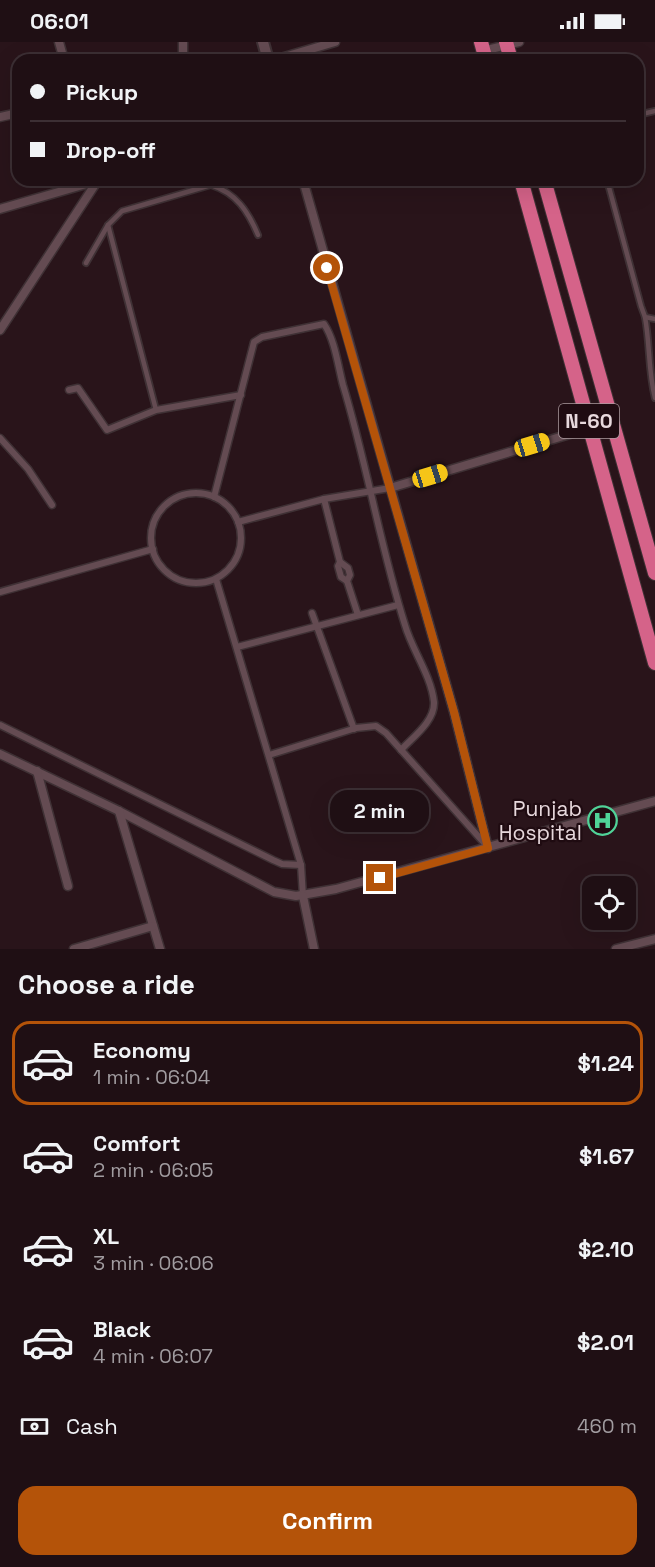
<!DOCTYPE html>
<html lang="en">
<head>
<meta charset="utf-8">
<style>
	body { margin:0; font-family:"Space Grotesk",sans-serif; background:#2c1d22; color:#f1f3f6; height:100vh; display:flex; flex-direction:column; font-size:22px; white-space:nowrap }
	* { box-sizing:border-box; margin:0 }
	p { font-size:20px; color:#a19ca0 }
	.icon { flex:none; width:33px; height:33px; fill:none; stroke:currentColor; stroke-width:2; stroke-linecap:round; stroke-linejoin:round }
	.map { position:relative; height:907px; overflow:hidden }
	.drawer { display:flex; flex-direction:column; background:#1f0f14; flex:1 }
	.drawer>* { flex:none }
	.top-card { position:absolute; left:12px; top:12px; width:632px; height:132px; border-radius:18px; box-shadow:0 6px 24px #0002,0 0 0 2px #3c2f34; display:grid; align-content:center; height:132px; padding:0 18px; background:#1f0f14 }
	.fabs { position:absolute; left:582px; top:834px; display:grid; gap:12px }
	.fabs a { display:grid; place-items:center; width:54px; height:54px; border-radius:12px; background:#1f0f14; box-shadow:0 6px 24px #0002,0 0 0 2px #3c2f34; font-size:30px }
	.end { position:absolute; width:27px; height:27px; margin:-14px; border:8px solid #b45309; background:#fff; box-shadow:0 0 0 3px #fff }
	.from { border-radius:50% }
	.bubble { position:absolute; height:42px; border-radius:18px; background:#1f0f14; box-shadow:0 6px 24px #0002,0 0 0 2px #3c2f34; font-size:20px; font-weight:700; line-height:42px; text-align:center }
	.car { position:absolute; width:18px; height:36px; margin:-18px -9px; border-radius:8px; box-shadow:0 0 4px 2px #0007; background:linear-gradient(#f5c518 24%,#345 0 40%,#f5c518 0 76%,#345 0 86%,#f5c518 0) }
	.top-card b { display:flex; align-items:center; gap:21px; height:57px; font-size:22px }
	.top-card b+b { border-top:2px solid #3c2f34 }
	.top-card i { width:15px; height:15px; background:#f1f3f6 }
	ul { padding:0; list-style:none }
	li { display:flex; align-items:center; gap:18px; height:84px; margin:0 12px 9px; padding:0 6px; border:3px solid transparent; border-radius:18px }
	li div { flex:1 }
	li b { display:block; font-size:22px }
	li em { font-style:normal; font-weight:700 }
	li.selected { border-color:#b45309 }
	li>.icon { width:54px; height:54px; stroke-width:1.5 }
	h2 { padding:0 18px; font-size:27px; line-height:72px }
	.pay { display:flex; align-items:center; gap:15px; height:66px; padding:0 18px; font-size:22px }
	.pay p { margin-inline-start:auto }
	.cta { display:flex; gap:12px; margin-top:auto; padding:12px 18px }
	.cta a { flex:1; height:69px; border-radius:18px; background:#b45309; color:#fff; font-size:24px; font-weight:700; line-height:69px; text-align:center }
	.status { display:flex; justify-content:space-between; align-items:center; height:42px; padding:0 30px; background:#1f0f14; direction:ltr }
	.status svg { height:16px; fill:currentColor }
	.map>svg:first-child { display:block }
	.lines { fill:none; stroke-linecap:round; stroke-linejoin:round }
	.service-casing { stroke:#3f3135; stroke-width:8 }
	.pedestrian-casing { stroke:#3f3135; stroke-width:9 }
	.minor-casing { stroke:#3f3135; stroke-width:11 }
	.tertiary-casing { stroke:#3f3135; stroke-width:14 }
	.trunk-casing { stroke:#3f3135; stroke-width:16 }
	.service { stroke:#644b52; stroke-width:4.5 }
	.pedestrian { stroke:#644b52; stroke-width:6 }
	.minor { stroke:#644b52; stroke-width:8 }
	.tertiary { stroke:#644b52; stroke-width:10 }
	.trunk { stroke:#d56389; stroke-width:14 }
	.route { stroke:#b45309; stroke-width:8 }
	.labels { text-anchor:middle; stroke-width:4.5; stroke-linejoin:round; paint-order:stroke }
	.shield { fill:#1f0b11; stroke:#ab9a9f; stroke-width:1.5 }
	.shield-label { font-size:20px; font-weight:bold; fill:#e7d8dc }
	.poi-label { font-size:21px; fill:#e7d8dc; stroke:#1f0b11; text-anchor:end }
</style>
</head>
<body>
<div class="status"><b>06:01</b><svg viewBox="0 0 49 12"><path d="M0 12V9h3v3zM5 12V6h3v6zM10 12V3h3v9zM15 12V0h3v12zM26 1h20v11H26zM47 4h2v5h-2z"/></svg></div>
<div class="map">
<svg width="655" height="907" viewBox="0 0 655 907">
	<rect width="100%" height="100%" fill="#29141a"/>
	<g class="lines">
		<defs>
			<g id="service">
				<path d="M638,73L655,69"/>
				<path d="M607,138L641,264L645,275L655,277"/>
				<path d="M211,143C236,151 248,169 258,193"/>
				<path d="M108,183L156,368"/>
				<path d="M86,221L108,183L122,169L228,138"/>
				<path d="M645,275C650,302 648,328 655,356"/>
			</g>
			<g id="pedestrian">
				<path d="M69,348L78,346L107,388L156,368L241,353"/>
				<path d="M0,396L28,427L52,463"/>
				<circle cx="196" cy="496" r="45"/>
				<path d="M214,455L254,300L262,295L324,282C335,298 338,324 343,343C367,422 380,504 405,583C412,608 431,633 434,660C435,679 413,695 401,708"/>
				<path d="M324,457L340,520L338,524L341,535L347,539"/>
				<path d="M238,480L324,457L390,446"/>
				<path d="M340,520L348,526L350,533L347,539L358,573"/>
				<path d="M216,537L301,823L303,854"/>
				<path d="M0,550L153,507"/>
				<path d="M312,571L354,687"/>
				<path d="M237,605L398,563"/>
				<path d="M0,683L273,818L282,822L301,823"/>
				<path d="M269,713L356,686L376,684L386,691L486,803"/>
			</g>
			<g id="minor">
				<path d="M59,0L64,18"/>
				<path d="M483,9L519,0"/>
				<path d="M183,18V0"/>
				<path d="M274,18L335,0"/>
				<path d="M0,75L18,71"/>
				<path d="M303,138L454,670L488,806"/>
				<path d="M0,167L100,138"/>
				<path d="M0,288L98,138"/>
				<path d="M390,446L590,386"/>
				<path d="M0,712L119,769L274,850L296,854L336,847L655,759"/>
				<path d="M37,729L68,844"/>
				<path d="M119,769L160,907"/>
				<path d="M303,854L314,907"/>
				<path d="M74,907L153,884"/>
				<path d="M616,907L655,897"/>
			</g>
			<path id="tertiary" d="M263,0L268,18"/>
			<g id="trunk">
				<path d="M481,0L486,18"/>
				<path d="M506,0L511,18"/>
				<path d="M521,138L655,621"/>
				<path d="M544,138L655,531"/>
			</g>
		</defs>
		<use href="#service" class="service-casing"/>
		<use href="#pedestrian" class="pedestrian-casing"/>
		<use href="#minor" class="minor-casing"/>
		<use href="#tertiary" class="tertiary-casing"/>
		<use href="#trunk" class="trunk-casing"/>
		<use href="#service" class="service"/>
		<use href="#pedestrian" class="pedestrian"/>
		<use href="#minor" class="minor"/>
		<use href="#tertiary" class="tertiary"/>
		<use href="#trunk" class="trunk"/>
	</g>
	<g class="lines">
		<path class="route" d="M327,226L454,670L488,806L380,836"/>
	</g>
	<defs>
		<symbol id="hospital-ring" viewBox="-11 -11 22 22"><circle r="9.5" fill="#1f0b11" stroke="#50d398" stroke-width="1.5"/><path d="M-5-5h3v3.5h4V-5h3V5h-3V1.5h-4V5h-3Z" fill="#50d398"/></symbol>
	</defs>
	<g fill-rule="evenodd">
		<use href="#hospital-ring" x="586" y="762" width="33" height="33"/>
	</g>
	<g class="labels">
		<rect class="shield" x="559" y="362" width="60" height="34" rx="4.5"/>
		<g class="shield-label">
			<text x="589" y="386">N-60</text>
		</g>
		<g class="poi-label">
			<text x="582" y="774">Punjab<tspan x="582" dy="24">Hospital</tspan></text>
		</g>
	</g>
</svg>
<div class="fabs">
<a><svg class="icon" aria-label="locate" viewBox="0 0 24 24"><circle cx="12" cy="12" r="6"/><path d="M12 2v4M12 18v4M2 12h4M18 12h4"/></svg></a>
</div>
<i class="end from" style="left:327px;top:226px"></i>
<i class="end" style="left:380px;top:836px"></i>
<div class="bubble" style="left:330px;top:748px;width:99px">2 min</div>
<i class="car" style="left:532px;top:403px;rotate:73deg"></i>
<i class="car" style="left:430px;top:434px;rotate:73deg"></i>
<div class="top-card">
<b><i class="from"></i>Pickup</b>
<b><i></i>Drop-off</b>
</div>
</div>
<section class="drawer">
<h2>Choose a ride</h2>
<ul>
<li class="selected"><svg class="icon" aria-label="car" viewBox="0 0 24 24"><path d="M5 17H2v-5l4-1 3-4h7l3 4 3 1v5h-3M9 17h6M6 11h13"/><circle cx="7" cy="17" r="2"/><circle cx="17" cy="17" r="2"/></svg><div><b>Economy</b><p>1 min · 06:04</p></div><em>$1.24</em></li>
<li><svg class="icon" aria-label="car" viewBox="0 0 24 24"><path d="M5 17H2v-5l4-1 3-4h7l3 4 3 1v5h-3M9 17h6M6 11h13"/><circle cx="7" cy="17" r="2"/><circle cx="17" cy="17" r="2"/></svg><div><b>Comfort</b><p>2 min · 06:05</p></div><em>$1.67</em></li>
<li><svg class="icon" aria-label="car" viewBox="0 0 24 24"><path d="M5 17H2v-5l4-1 3-4h7l3 4 3 1v5h-3M9 17h6M6 11h13"/><circle cx="7" cy="17" r="2"/><circle cx="17" cy="17" r="2"/></svg><div><b>XL</b><p>3 min · 06:06</p></div><em>$2.10</em></li>
<li><svg class="icon" aria-label="car" viewBox="0 0 24 24"><path d="M5 17H2v-5l4-1 3-4h7l3 4 3 1v5h-3M9 17h6M6 11h13"/><circle cx="7" cy="17" r="2"/><circle cx="17" cy="17" r="2"/></svg><div><b>Black</b><p>4 min · 06:07</p></div><em>$2.01</em></li>
</ul>
<div class="pay"><svg class="icon" aria-label="cash" viewBox="0 0 24 24"><path d="M3 7h18v10H3z"/><circle cx="12" cy="12" r="2"/></svg>Cash<p>460 m</p></div>
<div class="cta"><a>Confirm</a></div>
</section>
</body>
</html>
